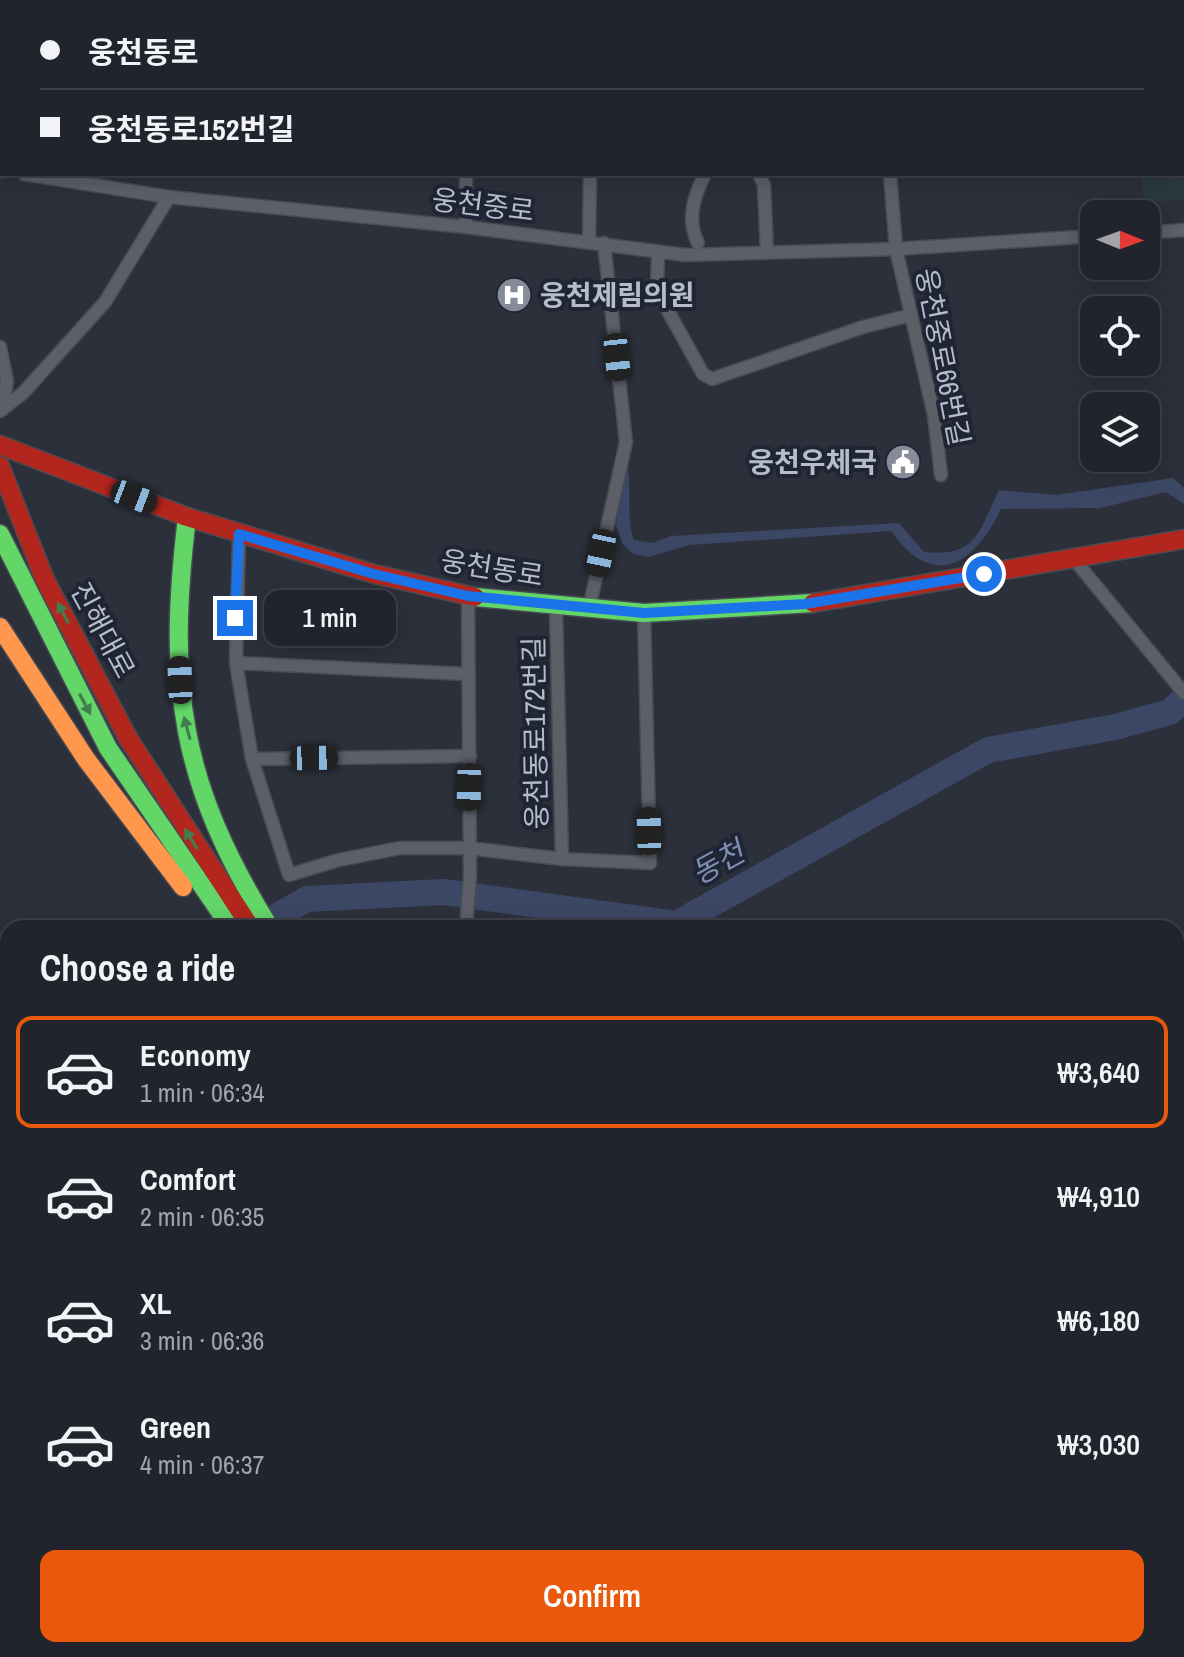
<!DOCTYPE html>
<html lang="en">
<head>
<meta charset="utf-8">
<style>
	body { margin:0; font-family:"Archivo Narrow","Noto Sans KR",sans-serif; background:#2d3038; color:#f1f3f6; height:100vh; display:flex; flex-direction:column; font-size:30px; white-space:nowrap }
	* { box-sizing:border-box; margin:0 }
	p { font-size:26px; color:#a2a4a9 }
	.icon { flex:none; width:44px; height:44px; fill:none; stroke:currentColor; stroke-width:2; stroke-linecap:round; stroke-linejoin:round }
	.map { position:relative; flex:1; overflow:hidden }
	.sheet { position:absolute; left:0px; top:920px; width:1184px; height:738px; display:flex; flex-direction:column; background:#21242c; border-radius:24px 24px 0 0; box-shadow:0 4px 20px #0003,0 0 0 2px #3e4148 }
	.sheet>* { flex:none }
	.hud { position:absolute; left:0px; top:0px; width:1184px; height:176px; box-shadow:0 4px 20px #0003,0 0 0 2px #3e4148; display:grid; align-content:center; height:176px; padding:0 40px; background:#21242c }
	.needle { width:52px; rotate:91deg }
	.tools { position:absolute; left:1080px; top:200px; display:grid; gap:16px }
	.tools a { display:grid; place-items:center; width:80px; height:80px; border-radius:16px; background:#21242c; box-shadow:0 4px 20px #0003,0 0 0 2px #3e4148; font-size:40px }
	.end { position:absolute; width:36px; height:36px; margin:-18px; border:10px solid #1a73e8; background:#fff; box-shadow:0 0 0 4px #fff }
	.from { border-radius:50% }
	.bubble { position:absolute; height:56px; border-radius:16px; background:#21242c; box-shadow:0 4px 20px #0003,0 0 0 2px #3e4148; font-size:26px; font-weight:600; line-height:56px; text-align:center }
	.car { position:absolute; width:24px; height:48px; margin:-24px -12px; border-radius:10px; box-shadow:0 0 6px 2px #0007; background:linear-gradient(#222 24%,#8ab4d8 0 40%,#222 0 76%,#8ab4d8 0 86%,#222 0) }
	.hud b { display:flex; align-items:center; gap:28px; height:76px; font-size:30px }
	.hud b+b { border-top:2px solid #3e4148 }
	.hud i { width:20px; height:20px; background:#f1f3f6 }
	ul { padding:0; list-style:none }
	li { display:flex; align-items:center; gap:24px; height:112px; margin:0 16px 12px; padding:0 24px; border:4px solid transparent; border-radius:16px }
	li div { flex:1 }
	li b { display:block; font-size:30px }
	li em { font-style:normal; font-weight:600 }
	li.active { border-color:#ea580c }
	li>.icon { width:72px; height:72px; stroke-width:1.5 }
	h2 { padding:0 40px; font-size:36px; line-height:96px }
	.button { display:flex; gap:16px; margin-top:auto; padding:16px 40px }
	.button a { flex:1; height:92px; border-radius:16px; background:#ea580c; color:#fff; font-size:32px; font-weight:600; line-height:92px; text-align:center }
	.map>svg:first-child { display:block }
	.green { fill:#293a40 }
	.water { fill:#3b4764 }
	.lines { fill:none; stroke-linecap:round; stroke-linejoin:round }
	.stream { stroke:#3b4764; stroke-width:4 }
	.river { stroke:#3b4764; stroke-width:26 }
	.street-casing { stroke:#484b52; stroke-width:15 }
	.fast-casing { stroke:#484b52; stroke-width:21 }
	.slow-casing { stroke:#484b52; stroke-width:21 }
	.jam-casing { stroke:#484b52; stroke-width:21 }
	.street { stroke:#5c5f68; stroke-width:12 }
	.fast { stroke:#63d668; stroke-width:18 }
	.slow { stroke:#ff974d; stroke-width:18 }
	.jam { stroke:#b3261e; stroke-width:18 }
	.oneway { fill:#417e4e }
	.route { stroke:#1a73e8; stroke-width:10 }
	.labels { text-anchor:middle; stroke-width:8; stroke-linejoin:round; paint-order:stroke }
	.street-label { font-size:28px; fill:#b7bcca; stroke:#1f2535 }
	.poi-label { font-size:28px; font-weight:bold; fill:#b7bcca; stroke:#1f2535; text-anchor:start }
	.water-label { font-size:30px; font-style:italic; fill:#7f8eb1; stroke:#1f2535 }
</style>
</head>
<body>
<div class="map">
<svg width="1184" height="1657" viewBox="0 0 1184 1657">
	<rect width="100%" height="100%" fill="#2c303a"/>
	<g class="green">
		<path d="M1184,19V199L1144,203L1141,174H1182Z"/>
		<path d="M8,1615V1650H851L858,1657H0V1618Z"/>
	</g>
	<path class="water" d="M627,464C632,488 626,522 634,540L653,543L671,536L899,523L924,552C977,557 978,533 999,490L1056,495L1173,478L1184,488V504L1166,492L1100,508L1001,509C974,565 934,591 891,531L690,545L648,557L633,554L622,543L616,525Z"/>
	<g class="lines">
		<g class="stream">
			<path d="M57,2L58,0"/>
			<path d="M0,81L2,78"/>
		</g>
		<g class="river">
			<path d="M260,926L307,899L443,892L676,924L988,750L1115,727L1170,712L1184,699"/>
			<path d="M0,1022L8,1019"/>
		</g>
		<defs>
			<g id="street">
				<path d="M467,0V2"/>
				<path d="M554,0V2"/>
				<path d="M597,0L598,2"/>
				<path d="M748,0V2"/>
				<path d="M833,2L847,0"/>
				<path d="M885,2V0"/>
				<path d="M0,170L2,171"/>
				<path d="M24,174L169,197L466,227L685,255L896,249L1094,236"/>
				<path d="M759,174L764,185L767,253"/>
				<path d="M890,174L896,249L934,415L941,475"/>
				<path d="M466,227V174"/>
				<path d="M1146,233L1184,230"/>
				<path d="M589,242L590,174"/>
				<path d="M698,243C686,220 694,196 705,174"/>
				<path d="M658,253L657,291L703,374L712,379L863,327L911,315"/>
				<path d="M0,347L7,381L3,408"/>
				<path d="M0,411L23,393L105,302L169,197"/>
				<path d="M239,534L236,663L252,759L289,875L339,860L400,848H468L562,859L650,863L644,613"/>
				<path d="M1073,558L1184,693"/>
				<path d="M556,607L562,859"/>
				<path d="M589,609L626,442L604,243"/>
				<path d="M236,663L467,674"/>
				<path d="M252,759L470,756"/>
				<path d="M466,928L470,876L468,596"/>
				<path d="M0,1288H8"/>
			</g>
			<g id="fast">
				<path d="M187,517C167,685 179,782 270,928"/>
				<path d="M0,534L108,748L229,925"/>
				<path d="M475,597L644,613L813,603"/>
			</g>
			<g id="slow">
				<path d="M0,627L86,759L183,887"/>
				<path d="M976,1650L982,1657"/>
			</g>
			<g id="jam">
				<path d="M0,445L187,517L374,574L475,597"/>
				<path d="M0,466L45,580L128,738L251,928"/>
				<path d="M813,603L1184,539"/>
				<path d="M942,1650L949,1657"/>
			</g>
		</defs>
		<use href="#street" class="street-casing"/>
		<use href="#fast" class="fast-casing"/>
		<use href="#slow" class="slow-casing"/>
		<use href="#jam" class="jam-casing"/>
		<use href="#street" class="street"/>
		<use href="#fast" class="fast"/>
		<use href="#slow" class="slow"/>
		<use href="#jam" class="jam"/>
	</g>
	<defs><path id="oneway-solid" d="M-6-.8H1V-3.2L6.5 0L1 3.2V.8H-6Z" transform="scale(2)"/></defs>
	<g class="oneway">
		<use href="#oneway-solid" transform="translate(63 613) rotate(-118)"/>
		<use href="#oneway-solid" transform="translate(85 704) rotate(62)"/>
		<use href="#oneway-solid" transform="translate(187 728) rotate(-105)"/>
		<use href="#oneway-solid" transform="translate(191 839) rotate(-122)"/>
	</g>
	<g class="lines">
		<path class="route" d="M235,618L239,534L374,574L468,596L644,613L805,604L984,574"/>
	</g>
	<defs>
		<symbol id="hospital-disc" viewBox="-11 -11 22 22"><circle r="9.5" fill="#868b98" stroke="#1f2535"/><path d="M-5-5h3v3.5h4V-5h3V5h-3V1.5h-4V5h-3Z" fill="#fff"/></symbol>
		<symbol id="civic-disc" viewBox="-11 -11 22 22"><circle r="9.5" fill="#868b98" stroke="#1f2535"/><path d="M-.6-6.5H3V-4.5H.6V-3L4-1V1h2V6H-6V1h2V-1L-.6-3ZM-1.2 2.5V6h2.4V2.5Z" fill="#fff"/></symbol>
	</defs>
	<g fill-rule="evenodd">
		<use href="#hospital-disc" x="494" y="275" width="40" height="40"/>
		<use href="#civic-disc" x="883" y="442" width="40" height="40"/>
	</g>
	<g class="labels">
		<g class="street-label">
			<text transform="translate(483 205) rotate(7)" y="10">웅천중로</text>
			<text transform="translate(943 357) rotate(79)" y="10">웅천중로66번길</text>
			<text transform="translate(492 568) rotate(9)" y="10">웅천동로</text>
			<text transform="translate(103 630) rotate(62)" y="10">진해대로</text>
			<text transform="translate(535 733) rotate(-91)" y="10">웅천동로172번길</text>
		</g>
		<g class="poi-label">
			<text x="540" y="305">웅천제림의원</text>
			<text x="877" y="472" text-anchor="end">웅천우체국</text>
		</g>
		<g class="water-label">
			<text transform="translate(718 863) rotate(-29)" y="10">동천</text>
		</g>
	</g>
</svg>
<div class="tools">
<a><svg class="needle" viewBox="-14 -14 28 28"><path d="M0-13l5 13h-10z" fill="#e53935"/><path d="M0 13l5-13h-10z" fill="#a2a4a9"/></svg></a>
<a><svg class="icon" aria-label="locate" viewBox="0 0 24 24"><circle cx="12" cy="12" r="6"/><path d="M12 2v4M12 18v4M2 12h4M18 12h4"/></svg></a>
<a><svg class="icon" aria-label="layers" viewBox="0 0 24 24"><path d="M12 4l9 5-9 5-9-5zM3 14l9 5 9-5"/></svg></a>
</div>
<i class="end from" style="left:984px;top:574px"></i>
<i class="end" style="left:235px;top:618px"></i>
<div class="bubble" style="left:264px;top:590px;width:132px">1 min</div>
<i class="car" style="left:617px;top:357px;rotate:174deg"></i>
<i class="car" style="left:134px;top:497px;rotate:111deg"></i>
<i class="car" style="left:601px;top:553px;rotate:192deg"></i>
<i class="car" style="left:180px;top:680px;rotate:358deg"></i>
<i class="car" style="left:314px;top:758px;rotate:89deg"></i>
<i class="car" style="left:469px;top:787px;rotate:181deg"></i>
<i class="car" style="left:649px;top:831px;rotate:359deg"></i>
<div class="hud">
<b><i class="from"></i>웅천동로</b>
<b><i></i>웅천동로152번길</b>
</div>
<section class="sheet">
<h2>Choose a ride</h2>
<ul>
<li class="active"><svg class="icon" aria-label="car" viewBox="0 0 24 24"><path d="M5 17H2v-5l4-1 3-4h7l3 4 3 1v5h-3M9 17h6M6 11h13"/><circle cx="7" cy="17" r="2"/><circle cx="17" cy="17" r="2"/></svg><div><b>Economy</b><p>1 min · 06:34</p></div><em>₩3,640</em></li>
<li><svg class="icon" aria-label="car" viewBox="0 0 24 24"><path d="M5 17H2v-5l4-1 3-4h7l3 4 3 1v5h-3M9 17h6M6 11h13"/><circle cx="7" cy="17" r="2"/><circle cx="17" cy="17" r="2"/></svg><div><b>Comfort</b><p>2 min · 06:35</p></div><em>₩4,910</em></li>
<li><svg class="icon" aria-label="car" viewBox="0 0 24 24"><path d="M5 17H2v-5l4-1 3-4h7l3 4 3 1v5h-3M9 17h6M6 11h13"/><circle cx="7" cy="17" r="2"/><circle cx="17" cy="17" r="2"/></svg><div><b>XL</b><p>3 min · 06:36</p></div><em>₩6,180</em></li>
<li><svg class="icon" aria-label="car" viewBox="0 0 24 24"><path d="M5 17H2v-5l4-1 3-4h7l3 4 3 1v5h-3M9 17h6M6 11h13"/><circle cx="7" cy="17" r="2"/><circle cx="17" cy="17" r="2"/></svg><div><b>Green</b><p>4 min · 06:37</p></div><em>₩3,030</em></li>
</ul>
<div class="button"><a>Confirm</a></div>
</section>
</div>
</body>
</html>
